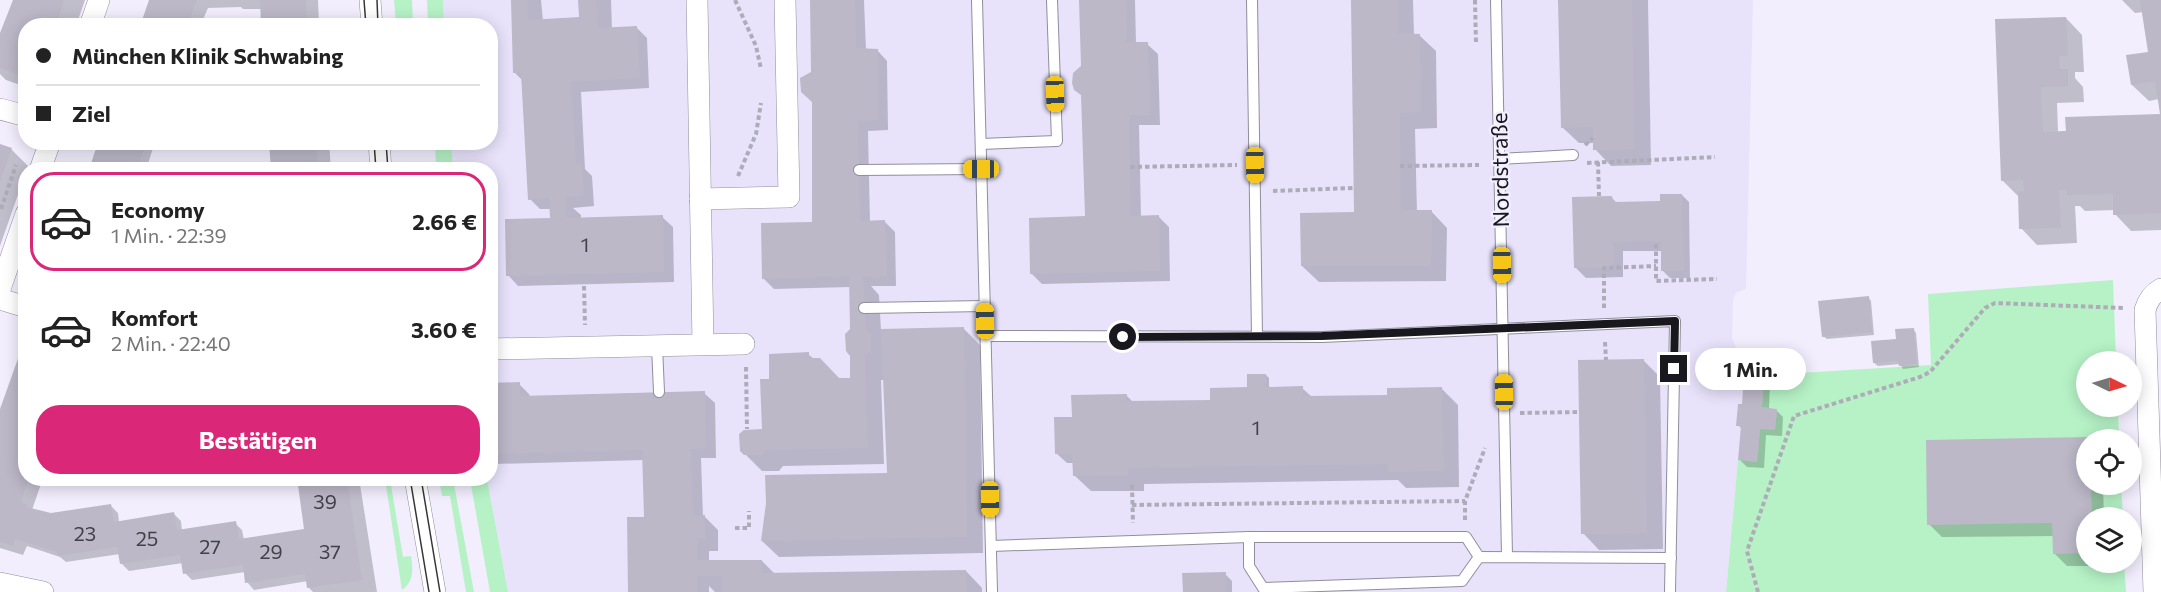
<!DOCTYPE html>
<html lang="de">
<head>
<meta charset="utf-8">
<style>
	body { margin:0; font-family:Commissioner,sans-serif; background:#f6f6f6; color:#222; height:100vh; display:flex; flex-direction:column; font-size:22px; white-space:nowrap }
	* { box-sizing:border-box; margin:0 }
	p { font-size:20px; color:#767676 }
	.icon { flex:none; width:33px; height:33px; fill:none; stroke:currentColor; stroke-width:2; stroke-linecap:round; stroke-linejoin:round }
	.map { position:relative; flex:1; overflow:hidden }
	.side { position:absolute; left:18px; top:162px; width:480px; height:324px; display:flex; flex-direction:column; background:#fff; border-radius:24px; box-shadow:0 3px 15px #0003 }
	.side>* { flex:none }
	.banner { position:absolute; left:18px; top:18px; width:480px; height:132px; border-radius:24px; box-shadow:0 3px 15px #0003; display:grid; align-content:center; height:132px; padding:0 18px; background:#fff }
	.needle { width:39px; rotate:95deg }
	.tools { position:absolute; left:2076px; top:351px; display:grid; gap:12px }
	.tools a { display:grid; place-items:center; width:66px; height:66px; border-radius:50%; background:#fff; box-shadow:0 3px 15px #0003; font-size:30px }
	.end { position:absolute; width:27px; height:27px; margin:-14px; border:8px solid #19181e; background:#fff; box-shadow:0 0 0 3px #fff }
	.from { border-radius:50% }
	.bubble { position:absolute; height:42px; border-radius:21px; background:#fff; box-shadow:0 3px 15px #0003; font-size:20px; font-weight:700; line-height:42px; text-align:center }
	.car { position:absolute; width:18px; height:36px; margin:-18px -9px; border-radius:8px; box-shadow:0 0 4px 2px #0007; background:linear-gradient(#f5c518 24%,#345 0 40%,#f5c518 0 76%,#345 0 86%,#f5c518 0) }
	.banner b { display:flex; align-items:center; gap:21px; height:57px; font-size:22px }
	.banner b+b { border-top:2px solid #e0e0e0 }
	.banner i { width:15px; height:15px; background:#222 }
	ul { padding:10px 0 0; list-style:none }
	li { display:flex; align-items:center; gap:18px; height:99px; margin:0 12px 9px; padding:0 6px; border:3px solid transparent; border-radius:24px }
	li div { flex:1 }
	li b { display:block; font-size:22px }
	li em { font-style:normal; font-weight:700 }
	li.selected { border-color:#db2777 }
	li>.icon { width:54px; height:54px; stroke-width:1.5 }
	.action { display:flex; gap:12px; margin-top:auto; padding:12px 18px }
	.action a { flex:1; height:69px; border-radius:24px; background:#db2777; color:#fff; font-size:24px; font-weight:700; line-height:69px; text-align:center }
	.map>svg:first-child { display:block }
	.built { fill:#e8e3fb }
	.green { fill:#b6f2c6 }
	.shadow { fill:#0003 }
	.building { fill:#bcb8c8 }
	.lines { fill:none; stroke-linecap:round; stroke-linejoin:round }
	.lane-casing { stroke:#918d9c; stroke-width:12 }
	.street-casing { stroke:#918d9c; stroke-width:22 }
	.path { stroke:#afacb9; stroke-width:4; stroke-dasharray:4.5 3; stroke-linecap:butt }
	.lane { stroke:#fff; stroke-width:10 }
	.street { stroke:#fff; stroke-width:21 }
	.tram { stroke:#36353c; stroke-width:1.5 }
	.route { stroke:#19181e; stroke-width:8 }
	.labels { text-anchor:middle; stroke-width:4.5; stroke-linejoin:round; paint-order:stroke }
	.number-label { font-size:20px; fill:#424048 }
	.street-label { font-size:22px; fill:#19181e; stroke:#f2eefe }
</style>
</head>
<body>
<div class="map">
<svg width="2161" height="592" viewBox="0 0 2161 592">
	<rect width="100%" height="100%" fill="#f2eefe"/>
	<path class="built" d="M443,0H1753L1746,289L1736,293L1733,300L1732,339L1737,349L1746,351L1744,374L1764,375L1762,407L1777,409L1775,430L1760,429L1757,462L1738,461L1726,592H508L487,479L490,478V170L453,169L451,143L490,142V26L444,25Z"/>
	<g class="green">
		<path d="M394,0H412L413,25H396Z"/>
		<path d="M427,0H443L444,25H428Z"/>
		<path d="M435,143H451L453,169H436Z"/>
		<path d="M2113,280L2116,361L2086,362V406L2118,407L2119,439L2086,440V484L2121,485L2123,517L2086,518V562L2124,563L2126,592H1726L1738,460L1757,462L1760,429H1775L1777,409L1762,407L1764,375L1931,365L1928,294Z"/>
		<path d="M385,479H390L403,557L411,556C413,569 414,582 402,590Z"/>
		<path d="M439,479H453L474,592H466L450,496H442Z"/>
		<path d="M470,479H487L508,592H490Z"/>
	</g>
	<g class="shadow">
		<path d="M14,0H85L76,26H26V87L6,80L0,74V38Z"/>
		<path d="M150,0H318L319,23L321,26H263L262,9H243L241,7L208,8L201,24L198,23L197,26H141Z"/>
		<path d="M512,0H541L543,21L581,18L580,0H611L612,29L636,27L647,38L649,88L581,92L585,169L592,176L594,206L573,208L581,215V219L662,217L673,227L674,282L518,286L508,275L551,219V209H540L530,199L523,81L515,73Z"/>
		<path d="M811,0H864L866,50H877L887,61L888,130L868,131L870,222H885L895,232L896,286H871L879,295L881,330L964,329L980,345L983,553L779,557L762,541L888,474L884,380H881L884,464L783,466L779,471H762L741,450L763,431L771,381L808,354L843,384L852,379L851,287L774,289L763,278L814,223Z"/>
		<path d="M1081,0H1135L1136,44H1147L1158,54L1160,125H1139L1141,217L1158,216L1169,227L1170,281L1042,284L1031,273L1086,218Z"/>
		<path d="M1352,0H1413L1414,35H1419L1436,51L1437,128L1415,129L1417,212L1431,211L1447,228L1446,281L1319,282L1302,266L1356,213Z"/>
		<path d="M1560,0H1648L1651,165L1611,166L1595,149V143H1579L1562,127Z"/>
		<path d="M2122,0H2161V113L2159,99L2149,101L2132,85L2150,53L2144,12L2135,13Z"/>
		<path d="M2066,18L2082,35L2084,72H2075V78L2083,87L2084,102L2057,103L2058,132L2161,115V230L2131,231L2115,214V210L2085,211L2080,206H2075L2077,243L2037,245L2021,228L2020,198L2003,181Z"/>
		<path d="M100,142H155L146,170H90Z"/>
		<path d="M271,142H329L331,170H273Z"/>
		<path d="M0,145L11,149L28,166L0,246Z"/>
		<path d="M1682,195L1689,202L1690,278H1670L1663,271L1662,251H1623V277L1586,278L1575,267L1612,198L1617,203L1661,202Z"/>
		<path d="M1868,297L1871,301L1874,335L1827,339L1823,336Z"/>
		<path d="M1913,329L1916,333L1919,367L1903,369L1900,364L1878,366L1874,363L1898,340Z"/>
		<path d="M26,343V478H43L32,510L51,515L111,506L118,513L119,522L174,514L181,521L182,531L235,523L242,530L244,540L306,530L298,478H359L377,592H313L308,587V581L254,590L247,582L245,572L192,580L185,573L183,563L129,571L122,564L120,554L66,562L60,557L27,546L23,555L0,548V417Z"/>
		<path d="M1644,361L1660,377L1663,549L1599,550L1583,533Z"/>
		<path d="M1266,375L1269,378V388H1302L1312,397L1388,396L1442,389L1458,405L1459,487L1406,488L1398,480L1144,484V491H1091L1074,475V463H1067L1056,453L1073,419L1126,395L1133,402L1212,401L1251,389Z"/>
		<path d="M1763,377L1770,384L1769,409L1776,410L1783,417L1782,436L1766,435L1764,468L1747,467L1740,460L1742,429L1738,425Z"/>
		<path d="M490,384H519L529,394L530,397L704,393L715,403L716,458H701L703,517H705L718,530V551H709V562L762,561L775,574L966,571L982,588V592H715L709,586V592H629L648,518L644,460L494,464L490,460Z"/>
		<path d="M2090,439L2086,440V484H2103L2104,518H2086V562H2105V566H2067L2054,553V536L1942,537L1929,524L1928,441Z"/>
		<path d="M1225,574L1232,581V592H1185Z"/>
	</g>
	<g class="building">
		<path d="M13,0H64L56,26H26V77L0,68V33Z"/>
		<path d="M149,0H197L187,26H140Z"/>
		<path d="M260,0H306L307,26H261Z"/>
		<path d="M511,0H527L528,20L579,17L578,0H596L597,28L637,26L640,78L571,82L576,164H582L584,196L565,197L566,218L663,215L664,272L506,276L505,219L550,218L549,198L528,200L521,73H513Z"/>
		<path d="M810,0H855L856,48L878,49V120L858,121L860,221L885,220L887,276L863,277L866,329L871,334V351L865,356L868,448L766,450L762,455H744L740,451L739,434L744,430L762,429L760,379H769V354L809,352V358H820L839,378H850V356L846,351L845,334L850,329L849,276L762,279L761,223L812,222V102L801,92L800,78L811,72Z"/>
		<path d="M1079,0H1126L1127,42H1148L1150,115H1129L1131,216L1159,215L1160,271L1030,274L1029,218L1085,216L1081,95L1074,90L1072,83L1073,73L1081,66Z"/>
		<path d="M1351,0H1398V33L1420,34L1421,112L1400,113L1401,210H1432L1431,266H1301L1300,213L1354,212Z"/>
		<path d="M1558,0H1632L1635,149L1593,150V127L1561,128Z"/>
		<path d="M2140,0H2161V213L2113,215V194L2067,195V190H2059L2061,228L2019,229L2018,192L2024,191L2023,180L2001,181L1995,19L2066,17L2068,56H2059L2060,69H2068V86L2041,87L2043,132L2066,131L2065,117L2160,114L2155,81L2131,85L2126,55L2148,52Z"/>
		<path d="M98,142H146L137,170H89Z"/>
		<path d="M269,142H316L318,170H271Z"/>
		<path d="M0,144L12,148L0,182Z"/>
		<path d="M1660,194H1682L1684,271H1661V241L1613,242V267L1574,268L1572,197L1612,196L1613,202L1660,201Z"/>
		<path d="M1869,296L1872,332L1822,337L1818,301Z"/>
		<path d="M964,327L967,537L761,541L766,503L765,475L887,473L881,329Z"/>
		<path d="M1914,328L1917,364L1899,366L1898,361L1873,363L1871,341L1896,339L1895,329Z"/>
		<path d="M25,339L26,478H29L21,502L27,504L26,507L51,513L111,504L114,522L174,512L177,530L236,521L239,539L304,529L297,478H347L362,580L307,588L305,574L245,583L243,565L183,574L180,555L120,564L117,547L58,556L57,552L15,539L13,546L0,542V409Z"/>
		<path d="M1644,359L1647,533L1581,534L1578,360Z"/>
		<path d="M1247,374H1266V387L1303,386V396L1387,395V388L1442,387L1444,471L1388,472V464L1128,468V475L1073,476L1072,453L1055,454L1054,417H1072L1071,395L1127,394L1126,401L1210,400V388L1247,387Z"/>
		<path d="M1744,374L1764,375L1762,407L1777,409L1775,430L1760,429L1757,462L1738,460L1741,426H1736L1738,404H1742Z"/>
		<path d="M520,382V396L705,391L706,448L691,449L693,516L705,515V539L697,538V560H762V573L966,570L967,592H723V576H697V592H628L627,517H644L642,450L490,454V383Z"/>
		<path d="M2090,437V440H2086V484H2091L2092,518H2086V553L2053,554L2052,523L1927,525L1926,440Z"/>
		<path d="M1226,572V592H1183L1182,573Z"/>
	</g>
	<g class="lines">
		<defs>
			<g id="lane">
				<path d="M977,0L992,592"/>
				<path d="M1252,0L1257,336"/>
				<path d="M1496,0L1507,556"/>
				<path d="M981,144L1057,141L1052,0"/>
				<path d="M1499,159L1573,155"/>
				<path d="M859,170L981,169"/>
				<path d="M864,308L985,306"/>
				<path d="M986,336L1322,337L1675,321L1670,592"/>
				<path d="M657,346L659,392"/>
				<path d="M1249,537H1466L1479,557"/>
				<path d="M991,546L1249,537V566L1263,588L1462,581L1479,557L1671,558"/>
			</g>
			<g id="street">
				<path d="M370,0L372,26"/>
				<path d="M697,0L703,344"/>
				<path d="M90,26L99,0"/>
				<path d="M0,109L26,116"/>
				<path d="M379,142L381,170"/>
				<path d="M40,170L50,142"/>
				<path d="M700,199L789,197L785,0"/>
				<path d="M0,289L26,214"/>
				<path d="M0,299L26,307"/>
				<path d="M490,349L744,344"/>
				<path d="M415,478L435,592"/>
				<path d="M0,583L43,592"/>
				<path d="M2154,592L2145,310C2148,300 2152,294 2161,289"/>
			</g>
		</defs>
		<use href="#lane" class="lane-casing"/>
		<use href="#street" class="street-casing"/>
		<g class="path">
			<path d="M735,0L756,46L761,69"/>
			<path d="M1475,0L1476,44"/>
			<path d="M1585,145L1593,138"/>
			<path d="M1598,162L1599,196"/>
			<path d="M1587,163L1715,157"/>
			<path d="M1400,166L1479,165"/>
			<path d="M1130,167L1237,165"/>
			<path d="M738,176L756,134L761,103"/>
			<path d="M1273,191L1353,188"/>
			<path d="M1,209L16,165"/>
			<path d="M1656,244V281L1717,279"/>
			<path d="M584,286L585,325"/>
			<path d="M1604,308V268L1656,266"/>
			<path d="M1605,342L1606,360"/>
			<path d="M746,367L747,429"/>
			<path d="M1520,413L1580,412"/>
			<path d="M1132,485L1133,523"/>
			<path d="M1132,505L1465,501"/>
			<path d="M1465,520V501L1485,448"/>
			<path d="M735,528H749V511"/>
			<path d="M1758,592L1747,551L1794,416L1920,377L1930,372L1985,308L1995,303L2124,308"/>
		</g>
		<use href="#lane" class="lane"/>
		<use href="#street" class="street"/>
		<g class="tram">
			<path d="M364,0L366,26"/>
			<path d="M377,0L378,26"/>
			<path d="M374,142L376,170"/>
			<path d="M386,142L388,170"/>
			<path d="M410,478L429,592"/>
			<path d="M421,478L440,592"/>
		</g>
	</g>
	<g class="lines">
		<path class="route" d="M1123,337L1322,336L1675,321L1674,369"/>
	</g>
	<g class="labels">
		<g class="number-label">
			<text x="585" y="252">1</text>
			<text x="1256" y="435">1</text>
			<text x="325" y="509">39</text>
			<text x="85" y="541">23</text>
			<text x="147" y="546">25</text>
			<text x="210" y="554">27</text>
			<text x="271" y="559">29</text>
			<text x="330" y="559">37</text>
		</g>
		<g class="street-label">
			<text transform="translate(1500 170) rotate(-91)" y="8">Nordstraße</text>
		</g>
	</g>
</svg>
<div class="tools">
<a><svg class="needle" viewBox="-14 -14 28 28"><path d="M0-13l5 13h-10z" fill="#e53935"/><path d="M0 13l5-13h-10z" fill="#767676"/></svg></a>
<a><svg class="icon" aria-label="locate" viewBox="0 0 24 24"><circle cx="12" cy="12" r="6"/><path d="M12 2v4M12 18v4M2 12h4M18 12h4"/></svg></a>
<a><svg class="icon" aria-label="layers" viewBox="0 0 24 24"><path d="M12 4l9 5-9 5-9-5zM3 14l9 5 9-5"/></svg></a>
</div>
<i class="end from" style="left:1123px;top:337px"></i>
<i class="end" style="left:1674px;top:369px"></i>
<div class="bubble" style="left:1695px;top:348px;width:111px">1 Min.</div>
<i class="car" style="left:1055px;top:94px;rotate:178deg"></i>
<i class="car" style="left:1255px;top:165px;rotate:179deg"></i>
<i class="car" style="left:981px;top:169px;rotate:270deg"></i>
<i class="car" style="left:1502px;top:265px;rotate:179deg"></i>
<i class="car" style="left:985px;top:321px;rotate:359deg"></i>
<i class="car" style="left:1504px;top:392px;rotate:359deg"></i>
<i class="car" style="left:990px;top:499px;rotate:179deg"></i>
<div class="banner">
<b><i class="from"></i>München Klinik Schwabing</b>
<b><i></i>Ziel</b>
</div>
<section class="side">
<ul>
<li class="selected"><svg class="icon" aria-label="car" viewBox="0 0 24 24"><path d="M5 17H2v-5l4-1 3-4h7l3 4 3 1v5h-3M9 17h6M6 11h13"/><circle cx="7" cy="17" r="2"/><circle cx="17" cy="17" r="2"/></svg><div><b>Economy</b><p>1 Min. · 22:39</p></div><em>2.66 €</em></li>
<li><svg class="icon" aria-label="car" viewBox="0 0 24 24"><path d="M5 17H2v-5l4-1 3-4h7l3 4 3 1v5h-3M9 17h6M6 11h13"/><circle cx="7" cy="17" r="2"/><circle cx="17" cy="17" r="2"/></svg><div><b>Komfort</b><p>2 Min. · 22:40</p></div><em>3.60 €</em></li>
</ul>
<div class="action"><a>Bestätigen</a></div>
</section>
</div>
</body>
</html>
